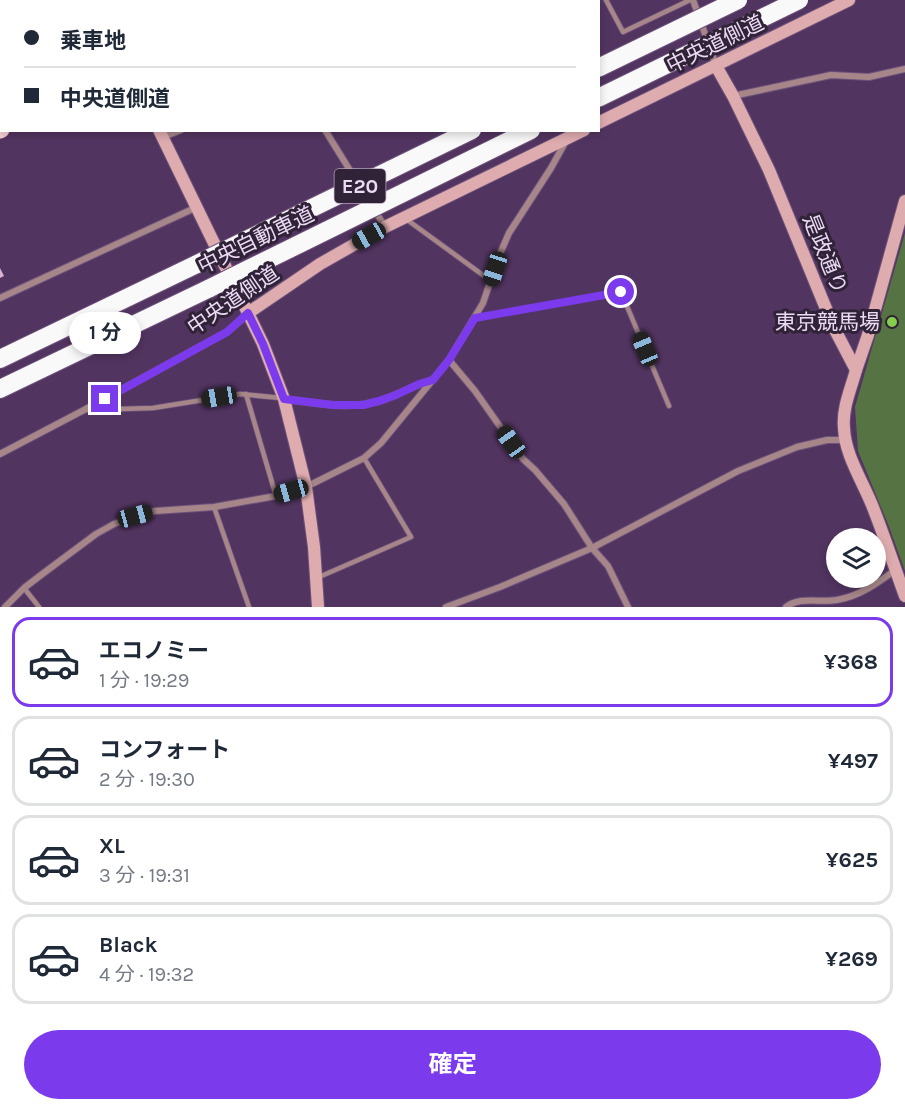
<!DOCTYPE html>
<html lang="ja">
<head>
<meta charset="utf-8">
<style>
	body { margin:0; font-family:Karla,"Noto Sans JP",sans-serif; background:#f2f2f3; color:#1f2937; height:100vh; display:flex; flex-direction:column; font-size:22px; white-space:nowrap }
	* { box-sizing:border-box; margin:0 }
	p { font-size:20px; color:#747a83 }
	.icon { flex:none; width:33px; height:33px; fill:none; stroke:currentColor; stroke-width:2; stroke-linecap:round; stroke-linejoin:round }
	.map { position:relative; height:607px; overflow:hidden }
	.sheet { display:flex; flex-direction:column; background:#fff; flex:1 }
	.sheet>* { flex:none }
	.hud { position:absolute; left:0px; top:0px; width:600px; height:132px; box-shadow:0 3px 9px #0003; display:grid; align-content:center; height:132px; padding:0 24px; background:#fff }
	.tools { position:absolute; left:826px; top:528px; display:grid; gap:12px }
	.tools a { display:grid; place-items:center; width:60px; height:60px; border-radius:50%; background:#fff; box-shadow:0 3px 9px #0003; font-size:30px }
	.end { position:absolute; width:27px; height:27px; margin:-14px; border:8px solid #7c3aed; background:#fff; box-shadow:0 0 0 3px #fff }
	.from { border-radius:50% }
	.bubble { position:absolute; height:42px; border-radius:21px; background:#fff; box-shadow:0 3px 9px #0003; font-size:20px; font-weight:700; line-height:42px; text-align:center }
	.car { position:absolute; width:18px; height:36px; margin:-18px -9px; border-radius:8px; box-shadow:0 0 4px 2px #0007; background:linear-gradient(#222 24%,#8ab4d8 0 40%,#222 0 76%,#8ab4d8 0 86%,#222 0) }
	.hud b { display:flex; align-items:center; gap:21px; height:57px; font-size:22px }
	.hud b+b { border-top:2px solid #e0e1e3 }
	.hud i { width:15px; height:15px; background:#1f2937 }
	ul { padding:10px 0 0; list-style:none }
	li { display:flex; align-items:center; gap:18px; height:90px; margin:0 12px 9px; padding:0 12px; border:3px solid #e0e1e3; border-radius:18px }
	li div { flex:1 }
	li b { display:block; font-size:22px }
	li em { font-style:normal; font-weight:700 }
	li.active { border-color:#7c3aed }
	li>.icon { width:54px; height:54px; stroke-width:1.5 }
	.primary-button { display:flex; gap:12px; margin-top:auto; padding:12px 24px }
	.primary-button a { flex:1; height:69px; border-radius:36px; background:#7c3aed; color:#fff; font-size:24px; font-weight:700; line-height:69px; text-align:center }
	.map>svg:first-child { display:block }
	.green { fill:#567343 }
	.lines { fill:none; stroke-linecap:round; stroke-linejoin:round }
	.lane-casing { stroke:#6e527b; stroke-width:6 }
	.street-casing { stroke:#6e527b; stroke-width:8 }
	.secondary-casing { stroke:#6e527b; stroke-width:14 }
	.primary-casing { stroke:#6e527b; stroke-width:16 }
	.highway-casing { stroke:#6e527b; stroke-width:20 }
	.lane { stroke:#a68688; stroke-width:4.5 }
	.street { stroke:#a68688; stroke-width:6 }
	.secondary { stroke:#deacaf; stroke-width:12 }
	.primary { stroke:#f8d0d2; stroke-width:15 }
	.highway { stroke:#f9f9f9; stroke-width:18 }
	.highway-bridge-casing { stroke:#6e527b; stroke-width:20; stroke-linecap:butt }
	.highway-bridge { stroke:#f9f9f9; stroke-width:18 }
	.wall { fill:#dab2d1 }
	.route { stroke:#7c3aed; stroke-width:8 }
	.poi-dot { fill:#84cf4d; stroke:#302337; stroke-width:2 }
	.labels { text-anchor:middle; stroke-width:6; stroke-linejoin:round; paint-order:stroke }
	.shield { fill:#302337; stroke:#b4a3bc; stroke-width:1.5 }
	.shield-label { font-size:20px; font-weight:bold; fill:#ecdaf5 }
	.street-label { font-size:21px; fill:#ecdaf5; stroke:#302337 }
	.poi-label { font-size:21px; fill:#ecdaf5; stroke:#302337; text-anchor:end }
</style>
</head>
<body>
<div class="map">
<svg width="905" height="607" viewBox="0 0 905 607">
	<rect width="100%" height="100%" fill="#523460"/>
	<path class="green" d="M905,233V571L888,524L858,451L855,407Z"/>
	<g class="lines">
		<defs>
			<g id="lane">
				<path d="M606,0L623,32L690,0"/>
				<path d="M406,219L491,281"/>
				<path d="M475,318L621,292L669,406"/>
				<path d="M246,394L276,496"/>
				<path d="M87,410L153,408L240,394L281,398"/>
				<path d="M214,507L249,607"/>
				<path d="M319,577L411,537L364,458"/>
				<path d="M24,588L39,607"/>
			</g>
			<g id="street">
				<path d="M23,0L24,2"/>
				<path d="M177,0L178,2"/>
				<path d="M258,0L259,2"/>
				<path d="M693,0L716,65"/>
				<path d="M733,96L831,75L869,77L905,69"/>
				<path d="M325,130L385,227"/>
				<path d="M163,137L181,130"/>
				<path d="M0,298L197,207"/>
				<path d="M449,360L475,391L523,459L535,470L564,504L592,548L608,566L628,607"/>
				<path d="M284,399C315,403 349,410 380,401C398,395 414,385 432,380"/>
				<path d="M0,454L84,410L227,332L248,314"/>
				<path d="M5,607L24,588L45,572L96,534L114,524L135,516L155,511L214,507L276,496L306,487L364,458L381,443L449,360L483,303L499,256L509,233L551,168L566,141"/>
				<path d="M446,607L500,587L592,548L738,471L797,447L827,440H845"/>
				<path d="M786,607C800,596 820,603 837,600C859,596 877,584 895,570"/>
			</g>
			<g id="secondary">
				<path d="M190,2L192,0"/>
				<path d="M716,66L733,96L769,170L834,328L856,370C851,389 842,408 844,428C845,455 862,480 872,505C884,535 894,566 905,596"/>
				<path d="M598,123L849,0"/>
				<path d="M159,130L263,344L284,399L306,487L314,547L318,607"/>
				<path d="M248,313L320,264L385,227L584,130"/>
				<path d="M856,370L868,335L905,201"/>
			</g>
			<path id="primary" d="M0,131L2,130"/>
			<g id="highway">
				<path d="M0,359L197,264"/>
				<path d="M0,389L210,288"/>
			</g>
		</defs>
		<use href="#lane" class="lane-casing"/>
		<use href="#street" class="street-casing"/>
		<use href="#secondary" class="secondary-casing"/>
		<use href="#primary" class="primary-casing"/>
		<use href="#highway" class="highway-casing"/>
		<use href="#lane" class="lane"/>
		<use href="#street" class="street"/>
		<use href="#secondary" class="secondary"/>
		<use href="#primary" class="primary"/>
		<use href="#highway" class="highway"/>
		<defs>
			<g id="highway-bridge">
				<path d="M598,68L738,0"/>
				<path d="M598,98L799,0"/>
				<path d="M197,264L472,130"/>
				<path d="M210,288L531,130"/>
			</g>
		</defs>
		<use href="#highway-bridge" class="highway-bridge-casing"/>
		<use href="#highway-bridge" class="highway-bridge"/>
	</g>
	<path class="wall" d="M0,268L4,276L0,278Z"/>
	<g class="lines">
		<path class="route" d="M105,399L227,332L248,313L263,344L284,399L333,405H363L379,401L396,395L419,384L433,380L449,360L475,318L621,292"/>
	</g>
	<circle class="poi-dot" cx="892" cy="322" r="6"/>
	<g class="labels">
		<rect class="shield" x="334.5" y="169" width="51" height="34" rx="4.5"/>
		<g class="shield-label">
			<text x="360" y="193">E20</text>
		</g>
		<g class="street-label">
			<text transform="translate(715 44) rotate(-26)" y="7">中央道側道</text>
			<text transform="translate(256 240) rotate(-26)" y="7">中央自動車道</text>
			<text transform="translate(825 254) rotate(68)" y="7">是政通り</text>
			<text transform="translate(233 300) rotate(-34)" y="7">中央道側道</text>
		</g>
		<g class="poi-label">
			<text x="880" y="329">東京競馬場</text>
		</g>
	</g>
</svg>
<div class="tools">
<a><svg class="icon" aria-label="layers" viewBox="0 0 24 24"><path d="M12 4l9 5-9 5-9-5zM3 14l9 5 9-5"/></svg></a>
</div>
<i class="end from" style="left:621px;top:292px"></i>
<i class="end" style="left:105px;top:399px"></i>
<div class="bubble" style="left:69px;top:312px;width:72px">1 分</div>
<i class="car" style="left:369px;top:236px;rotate:241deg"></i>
<i class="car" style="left:495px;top:269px;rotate:198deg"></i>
<i class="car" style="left:645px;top:349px;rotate:337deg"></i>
<i class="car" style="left:219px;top:397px;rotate:261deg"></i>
<i class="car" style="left:511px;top:442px;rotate:325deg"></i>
<i class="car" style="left:291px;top:491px;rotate:254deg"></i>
<i class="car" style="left:135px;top:516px;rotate:75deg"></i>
<div class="hud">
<b><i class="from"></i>乗車地</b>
<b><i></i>中央道側道</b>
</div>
</div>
<section class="sheet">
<ul>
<li class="active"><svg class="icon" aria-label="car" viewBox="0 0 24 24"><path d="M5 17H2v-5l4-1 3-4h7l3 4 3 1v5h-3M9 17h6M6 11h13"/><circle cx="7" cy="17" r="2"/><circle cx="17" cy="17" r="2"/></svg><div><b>エコノミー</b><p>1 分 · 19:29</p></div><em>¥368</em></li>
<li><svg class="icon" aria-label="car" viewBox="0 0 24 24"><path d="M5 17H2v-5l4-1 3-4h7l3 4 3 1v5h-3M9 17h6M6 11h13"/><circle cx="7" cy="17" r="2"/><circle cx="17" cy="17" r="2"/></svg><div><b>コンフォート</b><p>2 分 · 19:30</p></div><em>¥497</em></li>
<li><svg class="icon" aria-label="car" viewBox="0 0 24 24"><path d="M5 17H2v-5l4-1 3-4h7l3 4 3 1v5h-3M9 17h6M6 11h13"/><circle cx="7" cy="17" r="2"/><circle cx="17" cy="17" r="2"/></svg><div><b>XL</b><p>3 分 · 19:31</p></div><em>¥625</em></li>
<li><svg class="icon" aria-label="car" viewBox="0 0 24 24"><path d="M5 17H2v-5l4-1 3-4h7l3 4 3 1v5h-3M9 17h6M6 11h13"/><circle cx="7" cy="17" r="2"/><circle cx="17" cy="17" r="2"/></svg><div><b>Black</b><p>4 分 · 19:32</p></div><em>¥269</em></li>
</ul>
<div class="primary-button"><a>確定</a></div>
</section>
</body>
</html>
